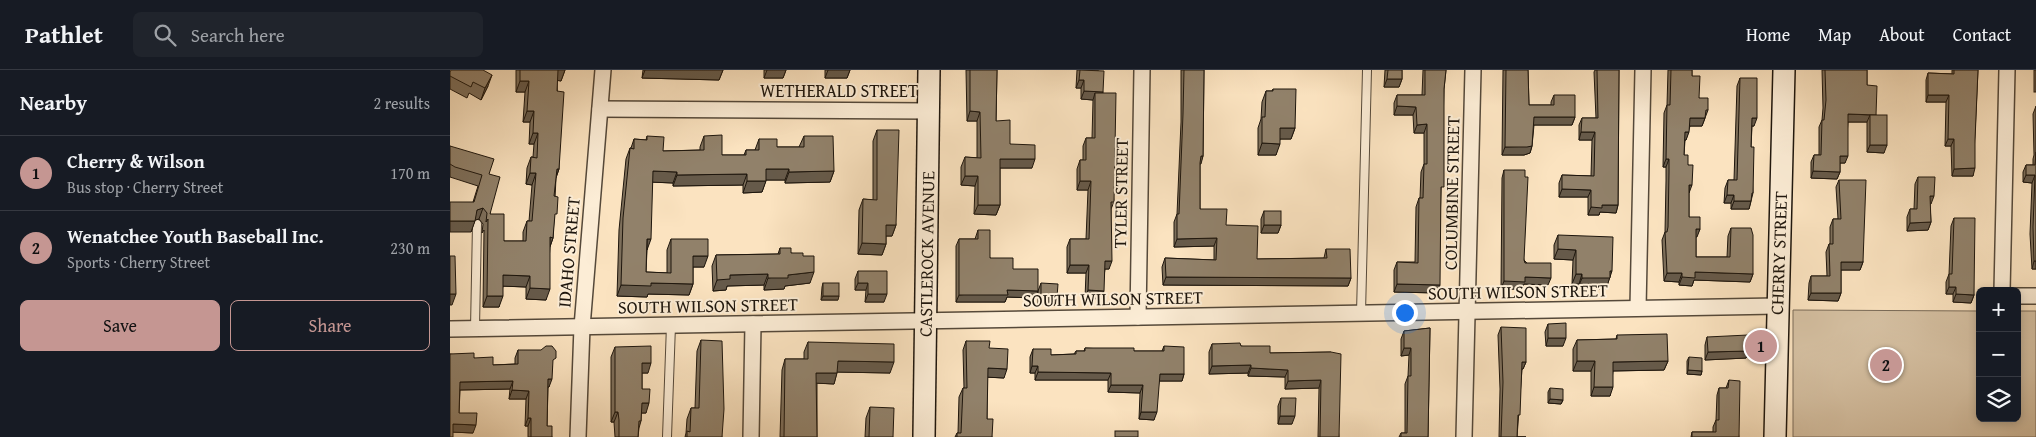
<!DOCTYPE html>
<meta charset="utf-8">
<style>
body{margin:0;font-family:"Gentium Book Plus",serif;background:#20242c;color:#f1f3f6}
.controls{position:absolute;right:15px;bottom:15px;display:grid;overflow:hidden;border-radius:8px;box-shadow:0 2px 8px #0003}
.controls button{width:45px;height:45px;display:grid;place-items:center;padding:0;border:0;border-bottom:1px solid #363941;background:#171b24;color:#f1f3f6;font:25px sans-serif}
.you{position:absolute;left:954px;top:242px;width:18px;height:18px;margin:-12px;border:4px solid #fff;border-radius:50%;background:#1a73e8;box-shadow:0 0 0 8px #1a73e833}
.badge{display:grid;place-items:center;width:32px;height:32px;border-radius:50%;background:#c59692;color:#111;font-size:16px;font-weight:700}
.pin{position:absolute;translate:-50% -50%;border:2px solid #fff;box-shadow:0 1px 5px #0006}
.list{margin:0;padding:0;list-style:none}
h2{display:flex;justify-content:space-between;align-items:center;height:65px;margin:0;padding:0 20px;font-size:21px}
h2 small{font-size:16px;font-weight:400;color:#9ea1a6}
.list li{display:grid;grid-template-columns:32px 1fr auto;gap:15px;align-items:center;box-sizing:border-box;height:75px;padding:0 20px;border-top:1px solid #363941}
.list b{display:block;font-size:19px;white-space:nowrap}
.list p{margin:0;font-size:16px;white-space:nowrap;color:#9ea1a6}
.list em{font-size:16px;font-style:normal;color:#9ea1a6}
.actions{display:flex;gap:10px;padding:15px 20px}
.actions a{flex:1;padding:11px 0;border:1px solid #c59692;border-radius:8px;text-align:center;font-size:18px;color:#c59692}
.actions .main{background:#c59692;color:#111}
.icon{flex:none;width:28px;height:28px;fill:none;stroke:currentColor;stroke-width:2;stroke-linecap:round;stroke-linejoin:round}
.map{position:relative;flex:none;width:1586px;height:367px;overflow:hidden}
header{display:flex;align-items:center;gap:30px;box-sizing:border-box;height:70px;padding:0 25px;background:#171b24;border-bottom:1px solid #363941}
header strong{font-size:24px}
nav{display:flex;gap:28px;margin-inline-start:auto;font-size:18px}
.search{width:350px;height:45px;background:#20242c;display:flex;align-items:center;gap:12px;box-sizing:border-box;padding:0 18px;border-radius:8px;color:#9ea1a6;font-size:19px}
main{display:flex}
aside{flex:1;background:#171b24}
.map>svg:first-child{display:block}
.green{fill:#d5c0a2;stroke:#7a6b58}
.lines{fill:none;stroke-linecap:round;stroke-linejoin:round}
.lane-casing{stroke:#55493a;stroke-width:10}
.street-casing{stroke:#55493a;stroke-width:18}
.secondary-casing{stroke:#1e160d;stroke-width:24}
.lane{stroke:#fcedd6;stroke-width:8}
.street{stroke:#fcedd6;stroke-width:15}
.secondary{stroke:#fcedd6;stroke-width:21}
.wall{fill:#7d6f5b;stroke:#1e160d}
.shaded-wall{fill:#665a4a;stroke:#1e160d}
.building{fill:#91816a;stroke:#1e160d}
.labels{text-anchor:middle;stroke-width:4;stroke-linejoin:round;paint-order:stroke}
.street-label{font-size:18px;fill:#1e160d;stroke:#fcedd6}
</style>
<header>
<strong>Pathlet</strong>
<div class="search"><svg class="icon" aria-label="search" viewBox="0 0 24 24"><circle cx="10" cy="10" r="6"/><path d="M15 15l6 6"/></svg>Search here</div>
<nav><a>Home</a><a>Map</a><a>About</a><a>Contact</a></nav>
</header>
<main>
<aside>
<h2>Nearby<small>2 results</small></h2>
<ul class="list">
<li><span class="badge">1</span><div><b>Cherry &amp; Wilson</b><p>Bus stop · Cherry Street</p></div><em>170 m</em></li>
<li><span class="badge">2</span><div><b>Wenatchee Youth Baseball Inc.</b><p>Sports · Cherry Street</p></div><em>230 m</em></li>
</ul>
<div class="actions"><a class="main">Save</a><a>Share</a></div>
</aside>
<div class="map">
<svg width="1586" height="367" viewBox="0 0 1586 367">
<rect width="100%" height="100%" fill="#fbe3c0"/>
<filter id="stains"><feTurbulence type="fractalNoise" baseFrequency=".004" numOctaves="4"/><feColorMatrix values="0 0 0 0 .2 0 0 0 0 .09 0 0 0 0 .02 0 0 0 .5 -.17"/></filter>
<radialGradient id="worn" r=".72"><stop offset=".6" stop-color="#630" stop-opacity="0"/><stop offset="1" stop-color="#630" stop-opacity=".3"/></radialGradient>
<path class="green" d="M1343,240l187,1v107h37v-107h19v126h-243z"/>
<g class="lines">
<g class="lane-casing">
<g id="lane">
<path d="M911,243l6,-243"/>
<path d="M25,258l2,-104"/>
<path d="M217,367l4,-112"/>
</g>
</g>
<g class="street-casing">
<g id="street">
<path d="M150,39l328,2"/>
<path d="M1552,221l5,-221"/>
<path d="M1567,226h19"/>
<path d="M1188,238l5,-238"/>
<path d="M688,247l4,-247"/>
<path d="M0,259l1327,-23"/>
<path d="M128,367l4,-110 21,-257"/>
<path d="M301,367l2,-113"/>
<path d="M1014,367l9,-367"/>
</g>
</g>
<g class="secondary-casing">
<g id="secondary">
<path d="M474,367l5,-367"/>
<path d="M1325,367l9,-367"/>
</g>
</g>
<use href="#lane" class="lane"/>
<use href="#street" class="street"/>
<use href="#secondary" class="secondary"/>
</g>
<g class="wall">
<path d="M66,0h49l-4,11 -4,-1 2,89 -3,9 -3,60 -3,9 -4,53 -20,-1v-12l-23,-1 -4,21h-16l1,-77 -2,3 1,-9 -4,-5 -4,1 -4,12 2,-30 5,-16 -28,-9v-31l39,28 1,40 14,27h19v-9l4,-11h2l3,-36 -6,-1 1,-16 4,-11h2l1,-13h-5l1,-22h-7l2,-30h-9z"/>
<path d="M193,0h80l-4,10 -77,-2z"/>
<path d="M314,0h22l-3,8h-19z"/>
<path d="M375,0h25l-3,8h-22z"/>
<path d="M516,0h31l-1,51 14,23 22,24h-32v37l-4,10 -22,-1 1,-28 -14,-1v-18l4,-10 12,1v-37h-10z"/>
<path d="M627,0h21l5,23 11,109 -3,7 -2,60h-4l-4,30 -16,-1 1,-25h-19v-26l3,-8h16l2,-49h-11v-21l3,-9h3v-14l3,-8h6l1,-38 -12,-1v-11h-5z"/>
<path d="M731,0h23l-1,86 -3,8v45l26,16 31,34 67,-1 2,-9 25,29 -3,8 -185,-1 -1,-18 3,-9 49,2v-14l-40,1v-25l3,-8 4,-92z"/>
<path d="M935,0h17v9l-3,8h-15z"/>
<path d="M973,0h23l-2,19 -6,204 -44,-1v-22l3,-8h18l1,-55 3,-9h1l1,-26 3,-8v-31h-10l-1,-18h-19v-12l3,-8h25z"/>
<path d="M1053,0h25l1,35h22v-3l3,-7 21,22 -3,8h-38l-2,21 -2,7 -6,2h-22z"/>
<path d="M1145,0h24l-1,135 -2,8 -16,-1 -1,3h-11v-18h-29v-14l3,-8 29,1 1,-36h-13v-15l3,-7h14l-2,-46z"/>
<path d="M1218,0h24v6l7,22 9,12 -6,16h-12l-4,14h-1l-1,15 4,10 1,28v24l11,12 -4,8v20h31l1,-21 3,-8 22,46 -3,8 -56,-2 -2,6 -13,-1v-3l-15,-1 -2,-41 3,-8 1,-51v-14h-3l1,-54 3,-8z"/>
<path d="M1372,0h45v15l9,30 8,38 -17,-1v-30h-19l-3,41h-5v9l-3,7 -26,-1v-16l3,-7h5v-28l3,-7 1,-12z"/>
<path d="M1502,0h26l-5,106h-21l-1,-30h-6l1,-44h-20v-22l2,-7 24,1z"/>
<rect x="1584" y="0" width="2" height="22"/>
<path d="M0,2l38,14 -7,14 -12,-7 -2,5 -17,-9z"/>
<path d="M1290,8l14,48h-2l-1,21 2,46 -4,16h-18v-6h-7l1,-15 3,-8h6l3,-94z"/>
<path d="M823,19l22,39 -4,11h-11l-4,16h-18v-27l3,-9 1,-17 4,-11h6z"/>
<path d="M1586,36v163h-4l-2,-35 2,-51 -9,-1v-10l3,-7h7v-6l1,-4 -1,-41z"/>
<path d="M427,60l19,95 -4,11h-6v8l-4,11 -24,-1 1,-44 4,-11 10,1v-59z"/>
<path d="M197,66l16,15 37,-1v-3l4,-11 18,19h22l2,-5h9l4,-11 18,8h22l5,-11 30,35 -4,11 -45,1v-3h-19l-4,12 -19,1v-8l-70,1v-3l-21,-1 -5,68 -1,22 21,1v-23l4,-11 33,28h-11v17l-4,11 -41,-1 -1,3 -30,-1 2,-66 7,-71 4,-11h1l3,-9 12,1z"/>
<path d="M1054,100l20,90 24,25 -24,-1 -2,5h-21l1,-111z"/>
<path d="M1468,107l13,27h-1l1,18 -3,8 -21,1v-14l3,-8h4l1,-25z"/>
<path d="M1389,110l24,82 -3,8h-19v23l-3,8 -30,-1 1,-17 2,-7h16l-1,-24 3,-8h1v-17l3,-8h5l-2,-32z"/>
<path d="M814,141l17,14 -3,8h-17v-14z"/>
<path d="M1504,148l20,77 -3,8 -18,-1v-8h-7v-12l3,-8 2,-48z"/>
<path d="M528,160l12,28 23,11 22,29 -28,-1 -2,5h-49v-56l3,-7h16z"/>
<path d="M1108,165l52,41 -4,13 -28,-1 1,-4h-7l1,-24 -19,-1v-14z"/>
<path d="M330,178l11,5 12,3 7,27 -25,3 -1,3 -20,1v-5l-37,1 -1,4 -13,1 -1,-25 4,-11 62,-1z"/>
<path d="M408,201l26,31h-19l1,-12h-11v-11z"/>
<path d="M373,213l15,17h-17l1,-13z"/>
<path d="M591,213l14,22 -17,-1v-13z"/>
<path d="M1098,254l15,22h-17l-1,-14z"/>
<path d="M1051,257l25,35 -3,7h-1l-5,68h9h-27l1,-48 -2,-54z"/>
<path d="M980,258l-2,109h-29l2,-4h4v-49l3,-8 1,-21 -8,1v-17l3,-8z"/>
<path d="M1167,265l51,26 -4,9 -51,1 -3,25h-19v-25h-18v-22l4,-9 39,-1z"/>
<path d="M1257,267l42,14 -3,7 -41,2v-15z"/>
<path d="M251,270l21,97h-37l1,-4 1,-14 4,-11h4l2,-57z"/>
<path d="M516,271l23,7 15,30 -17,-1v42l5,18h-37l2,-4h1l1,-36 4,-9h1l-1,-38z"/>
<path d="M358,272l82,31 -53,-1 -3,12 -17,-1v54h-37l2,-67 3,-11h19v-7z"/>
<path d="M762,274l29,2 29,7 61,-1 8,85h-21l1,-49 -34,1v-12l-37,-1v-3l-39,1v-22z"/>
<path d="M714,276l20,28 -2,7h-23l-5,39 -15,-1 1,-26 -32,-1v-12h-73v-7h-5v-16l3,-8 18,6 23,-1 2,-3h8l1,-3 49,3h28z"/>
<path d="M165,277l33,26h-6v16l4,24h-5v8l-2,7 -1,9h-23l-1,-15h-3v-65z"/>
<path d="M68,280l34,16 -3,21h-1l-1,39 5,11h-24v-11h-3l1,-27h-17l1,-10 -50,1 -1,23 14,20 -20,-1 -3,-78 24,4 19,7 22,-1v-6z"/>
<path d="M1239,287l13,14 -1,4 -14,-1v-13z"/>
<path d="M1279,310l10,57h-48l1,-5h21v-5l3,-7 1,-25 2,-7h7z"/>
<path d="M1100,318l13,12 -2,4 -13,-1v-11z"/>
<path d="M831,328l11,26h-14v-18z"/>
<path d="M420,337l23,30h-28l1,-19z"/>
</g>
<g class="shaded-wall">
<path d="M107,0h8l-4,11 -7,-1z"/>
<path d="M195,0h78l-4,10 -77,-2z"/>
<path d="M317,0h19l-3,8h-19z"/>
<path d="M378,0h22l-3,8h-22z"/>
<path d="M42,5l-4,11 -7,14 4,-12z"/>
<path d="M937,9h15l-3,8h-15z"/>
<path d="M629,10h5l-3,8h-5z"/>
<path d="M70,11h9l-4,11h-9z"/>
<path d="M634,21l19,1 -3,8 -5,-7 -2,7 -12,-1z"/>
<path d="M1478,25h21l-3,7h-20z"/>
<path d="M947,36l19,1 -3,8h-19z"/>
<path d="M77,41h7l-4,11h-7z"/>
<path d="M520,41l10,1 -3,9h-10z"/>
<path d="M1398,44l22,1 -3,7h-21z"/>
<path d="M1084,47h41l-3,8h-41z"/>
<path d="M1240,48h15l-3,8h-15z"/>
<path d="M1302,48h5l-3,8h-5z"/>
<path d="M977,54l-3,9h-10l3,-8z"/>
<path d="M830,58h15l-4,11h-15z"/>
<path d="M1131,62h14l-3,8h-13z"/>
<path d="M1235,62h4l-3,8h-4z"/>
<path d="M83,63h5l-4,11h-5z"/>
<path d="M1498,69h6l-3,7h-6z"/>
<path d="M812,73l18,1 -4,11h-18z"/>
<path d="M1420,75h17l-3,8 -17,-1z"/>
<path d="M1082,76l-2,7 -6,2h-22l3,-8z"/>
<path d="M751,86h2l-2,8h-3z"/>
<path d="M1390,86h8l-3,7h-7z"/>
<path d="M550,89h35l-3,9h-35z"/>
<path d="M1216,89h3l-3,8h-3z"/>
<path d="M1525,98l-2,8h-21l2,-7z"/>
<path d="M107,99h2l-4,11z"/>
<path d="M316,99h23l-4,11h-23z"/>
<path d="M203,101l24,1 -4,11 -24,-1z"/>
<path d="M384,101l-4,11 -45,1 4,-11z"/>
<path d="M1363,101l27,1 -3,7 -26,-1z"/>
<path d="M80,103h6l-4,12 -6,-1z"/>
<path d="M297,104l-4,11 -70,1 4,-11z"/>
<path d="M1576,105h9l-3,8 -9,-1z"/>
<path d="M515,106h13l-3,10 -14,-1z"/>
<path d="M297,111h19l-4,11 -19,1z"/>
<path d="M630,111h11l-3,9h-11z"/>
<path d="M1239,115h3l-3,8z"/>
<path d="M1112,119l29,1 -3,7h-29z"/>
<path d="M1277,125h7l-3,8h-7z"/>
<path d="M1480,126h4l-3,8h-4z"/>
<path d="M1284,131h17l-2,8h-18z"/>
<path d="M528,135h22l-4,10 -22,-1z"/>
<path d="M1152,135h16l-2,8 -16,-1 -1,3h-11l3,-8z"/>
<path d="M33,138l-4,11 -7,2 5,-11z"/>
<path d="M0,151h25l-4,11h-21z"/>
<path d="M1481,152l-3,8 -21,1 3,-8z"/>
<path d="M436,155h10l-4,11h-10z"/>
<path d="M814,155h17l-3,8h-17z"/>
<path d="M1246,159h4l-3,8h-3z"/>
<path d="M100,167l3,1 -4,11z"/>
<path d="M767,168l-3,8 -40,1 3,-8z"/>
<path d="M197,169h4l-4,11z"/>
<path d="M412,173l24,1 -4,11 -24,-1z"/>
<path d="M1108,179l18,1 -3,10 -19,-1z"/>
<path d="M243,186h15l-4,11h-15z"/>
<path d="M655,191h7l-3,8h-7z"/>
<path d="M1584,191h2v8h-4z"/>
<path d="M1391,192h22l-3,8h-21z"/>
<path d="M620,195h19l-3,8h-19z"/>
<path d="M1160,201h2l-6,18 -28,-1 4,-10z"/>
<path d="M364,202l-4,11 -25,3 -1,3 -20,1 4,-12 20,-3z"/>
<path d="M1245,202l58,2 -3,8 -56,-2 -2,6 -13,-1 3,-8z"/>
<path d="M1217,203h15l-3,9 -15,-1z"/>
<path d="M318,204l-4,11 -37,1 -1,4 -13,1 4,-11 13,-5z"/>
<path d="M1126,204h6l-3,10h-7z"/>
<path d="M53,205l27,1 -4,11 -27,-1z"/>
<path d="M716,207l185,1 -3,8 -185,-1z"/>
<path d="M1075,207l26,1 -3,7 -24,-1 -2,5h-21l3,-8z"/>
<path d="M201,213l42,1 -4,11 -41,-1 -1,3 -30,-1 4,-11z"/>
<path d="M408,213h10l-2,7h-11z"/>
<path d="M947,214l43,1 -2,8 -44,-1z"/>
<path d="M1499,217h7l-3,7h-7z"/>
<path d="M80,218l20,1 -4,11 -20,-1z"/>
<path d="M557,220l31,1 -3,7 -28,-1 -2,5h-49l3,-7z"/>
<path d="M638,220l16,1 -3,8 -16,-1z"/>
<path d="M1361,223h30l-3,8 -30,-1z"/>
<path d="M0,224h6l-4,11h-2z"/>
<path d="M418,224h19l-3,8h-19z"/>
<path d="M1506,224l18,1 -3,8 -18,-1z"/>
<path d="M37,226h16l-4,11h-16z"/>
<path d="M373,226h16l-1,4h-17z"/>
<path d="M591,226l16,1 -2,8 -17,-1z"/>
<path d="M1098,268h18l-3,8h-17z"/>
<path d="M954,278h7l-2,7 -8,1z"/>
<path d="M1299,281l-3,7 -41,2 3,-8z"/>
<path d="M388,291l56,1 -4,11 -56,-1z"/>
<path d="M1127,291h18l-4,10h-18z"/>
<path d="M1218,291l-4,9 -55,1 4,-9z"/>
<path d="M1072,292h4l-3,7h-4z"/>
<path d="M192,293h9l-3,10h-10z"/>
<path d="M801,295l-3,8 -39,1 3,-8z"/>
<path d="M582,296h6l-3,7h-5z"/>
<path d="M538,298l19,1 -3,9 -20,-1z"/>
<path d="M801,298l37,2 -3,7 -37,-1z"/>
<path d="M1238,300l14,1 -1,4 -14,-1z"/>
<path d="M588,302l73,1 -3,7h-73z"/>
<path d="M366,303h21l-3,11 -21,-1z"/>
<path d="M710,304h24l-2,7h-25z"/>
<path d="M98,309h4l-3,8h-4z"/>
<path d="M871,310l-2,8 -34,1 3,-8z"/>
<path d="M63,311l-3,8 -53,1 3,-8z"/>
<path d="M661,315h32l-3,8 -32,-1z"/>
<path d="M1144,317h19l-3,9h-19z"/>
<path d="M62,320l17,1 -3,8h-17z"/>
<path d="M1100,329l13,1 -2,4 -13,-1z"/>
<path d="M192,333h7l-3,10h-8z"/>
<path d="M165,342h3l-4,10h-3z"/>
<path d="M691,342h16l-3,8 -15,-1z"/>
<path d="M830,346h15l-3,8h-14z"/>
<path d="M78,348h3l-3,8h-3z"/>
<path d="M3,354l23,1 -3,8 -23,-1z"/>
</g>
<g class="building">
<path d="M1,0h32l9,5 -7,13 -12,-6 -2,5 -21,-11v-4z"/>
<path d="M70,0h38l-1,21 7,1 -5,77h-2l-3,27 4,1 -1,17h-2l-2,24 -3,-1v52l-20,-1v-12l-27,-1v21h-16l1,-77 -2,3 1,-9 -4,-5 -6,2 -2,11h-25v-19h24l8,-27 -27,-8 -5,-3v-18l44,13 -5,15 11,3 -10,37h14v27h22l1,-20h5l4,-48h-6l1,-16 6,1 1,-25h-5l1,-22h-7l2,-30h-9z"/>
<path d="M520,0h27l-1,51 14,-1v24l25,1v14h-35v46h-22v-29h-13v-19l16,1 -1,-46 -10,-1z"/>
<path d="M630,0l24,1 -1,21 -19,-1v-11h-5z"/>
<path d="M734,0h20l-1,86h-2l-1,7v46h27l-1,16 32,1 -1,33 70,-1 -1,-9h24l1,29 -185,-1 -1,-19 51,2 1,-22 -40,1v-25h2l4,-100z"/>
<path d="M938,0h14v9h-15z"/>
<path d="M975,0h21l-2,19v98h-3l-1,98 -43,-1v-22l21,1 1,-65h4l1,-34h3v-40l-10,1 -1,-18 -19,-1v-11h28z"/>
<path d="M1056,0h22l1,35h25v-10h21v22h-41l-2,29 -5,1h-22z"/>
<path d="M1147,0h22l-1,135h-16v3l-11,-1v-17l-29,-1v-14l32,1 1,-44h-14l1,-14h16z"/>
<path d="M1221,0h21v6h8l-1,22h9v12h-2l-1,8h-15l-1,14h-4l-1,23h4v10h5l-1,20h-3v32h11v12h-4v28h34l1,-29h20l2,7v39l-58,-2v6l-13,-1v-4h-15l-2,-41h2l1,-5 1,-55v-13h-3l1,-54h3z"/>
<path d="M1375,0h42v15l10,1 -1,29 -28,-1v42h-8v16l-27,-1 1,-16h7l1,-35h2l2,-20z"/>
<path d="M1504,0h24l-3,70v28l-21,1v-30h-6l1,-44h-21v-22l26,1z"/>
<path d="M1290,8h17v40h-5l-1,29h3l-1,46h-1l-1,8h-17v-6h-7l1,-15h9z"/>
<path d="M823,19h23l-1,39h-15v16l-18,-1v-26h3l1,-26h7z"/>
<path d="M645,23h21l-2,109h-3l1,59h-7l-1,30 -16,-1 1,-25h-19v-26h19l2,-58h-11v-21h6v-22h9z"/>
<rect x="1420" y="45" width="17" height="30"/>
<path d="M427,60h22l-3,95h-10v19l-24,-1 1,-44 14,1z"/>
<path d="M272,65v20h24v-5h13v-11h18v8h27v-11h29l1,35 -45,1v-3h-23v12h-19v-7l-70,1v-3l-24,-1 -2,68h-4l-1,33 25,1v-34h37v17h-15v28l-42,-1v3l-30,-1 2,-67 7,-70 4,1v-10l13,1v-4l17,1 -1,14 41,-1v-14z"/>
<path d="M1586,82v109h-2l-1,-34 2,-52h-9v-10h9z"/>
<path d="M1054,100h21v7h3l-4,83 1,3h26v15l-26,-1v5l-21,-1z"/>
<path d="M1468,107h17l-1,19h-4l1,26 -21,1v-14h7z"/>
<path d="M1389,110h27l-3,82h-22v31h-30v-17h19l-1,-32h4v-25h8z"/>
<rect x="814" y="141" width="17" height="14"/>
<path d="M1504,148h21l-1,77 -18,-1v-7h-7v-13h3z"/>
<path d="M528,160h12v28h23v11h25v22l-31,-1 1,5h-49v-56h19z"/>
<path d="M1108,165l55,2 -1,34h-2v7h-28v-4h-6v-24l-18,-1z"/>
<path d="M330,178h11v5h12v3h11v16l-26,3v3h-20v-4l-38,1v4l-13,1 -1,-25 64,-1z"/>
<path d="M0,186h5l1,38h-6z"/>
<path d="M408,201h29v23h-19v-11h-10z"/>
<rect x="373" y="213" width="16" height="13"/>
<path d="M591,213l17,1 -1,13 -16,-1z"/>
<path d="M1116,253v15h-18v-14z"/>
<path d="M1051,257l25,1v34h-4l-2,53h-2l-1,22h9h-25l2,-55z"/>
<path d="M980,258l-2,109h-27v-4h6l1,-57h3v-28h-7v-17z"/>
<path d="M1217,264l1,27 -55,1v25h-19l1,-26h-18v-21l40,-1v-4z"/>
<path d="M1298,265l1,16 -41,1 -1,-15z"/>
<path d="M251,270l21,1 2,68 -2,28h-35v-6l3,1 1,-24h8z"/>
<path d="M516,271h24l-1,7 19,1 -1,20 -19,-1 -1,51h6l-1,18h-35v-4h4l2,-45h4z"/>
<path d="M358,272l86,2v18l-56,-1 -1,12h-21l1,64h-33l1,-78h23z"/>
<path d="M790,273l1,3h29v7l61,-1 10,2 -2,83h-19l1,-57 -33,1v-11l-37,-2v-3l-39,1v-22z"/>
<path d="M96,276h6l4,5v7l-3,2 -1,19h-4l-1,47h5v11h-21v-19h-3l1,-27 -17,-1 1,-9 -53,1 -1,31h18l-1,12 -23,-1v13h-3v-83l24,-1v5l19,-1v8l25,-1v-14h23z"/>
<path d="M201,276v17h-9v26h8l-1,14h-7l-1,18h-2l-1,16h-19v-17l-1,-8h-3v-65z"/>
<path d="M714,276l20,1v27h-24l-3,38h-16l2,-27h-32v-12l-73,-1v-6h-6l1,-17h18v6l25,-1v-3h9v-3h49v3h30z"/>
<path d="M1239,287l13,1v13l-14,-1z"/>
<path d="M1279,310l11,1 -1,56h-47v-5h24v-12h3v-32h9z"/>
<path d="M1100,318l13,1v11l-13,-1z"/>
<path d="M831,328h15l-1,18h-15z"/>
<path d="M420,337l24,1 -1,29h-24z"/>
<rect x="665" y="361" width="23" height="6"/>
</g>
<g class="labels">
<g class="street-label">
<text x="389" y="27">WETHERALD STREET</text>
<text transform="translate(671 123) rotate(-89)" y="6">TYLER STREET</text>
<text transform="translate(1002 123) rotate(-89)" y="6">COLUMBINE STREET</text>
<text transform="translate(119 182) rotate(-85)" y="6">IDAHO STREET</text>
<text transform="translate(1329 183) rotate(-88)" y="6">CHERRY STREET</text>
<text transform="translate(477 184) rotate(-89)" y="6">CASTLEROCK AVENUE</text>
<text transform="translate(1068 222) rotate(-1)" y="6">SOUTH WILSON STREET</text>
<text transform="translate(663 229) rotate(-1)" y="6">SOUTH WILSON STREET</text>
<text transform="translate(258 236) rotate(-1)" y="6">SOUTH WILSON STREET</text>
</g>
</g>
<rect width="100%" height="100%" filter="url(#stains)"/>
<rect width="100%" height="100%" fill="url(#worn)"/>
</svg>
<div class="controls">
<button>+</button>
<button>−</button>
<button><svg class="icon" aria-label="layers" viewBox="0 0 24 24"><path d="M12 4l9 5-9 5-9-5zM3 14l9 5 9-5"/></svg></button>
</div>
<div class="you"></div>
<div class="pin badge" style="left:1311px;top:276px">1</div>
<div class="pin badge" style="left:1436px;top:295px">2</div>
</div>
</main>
